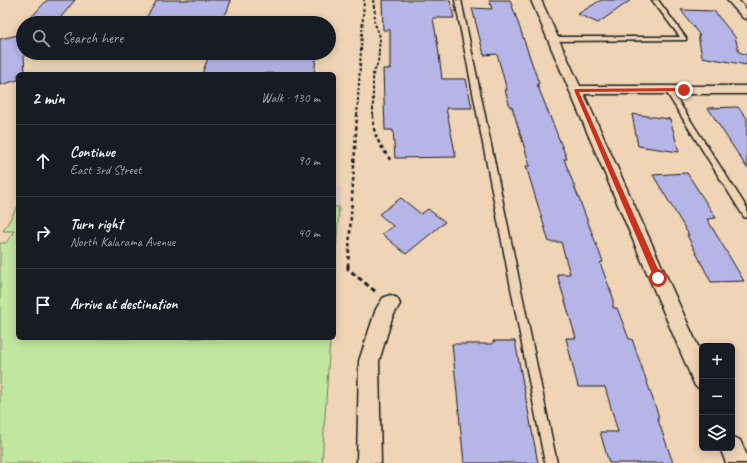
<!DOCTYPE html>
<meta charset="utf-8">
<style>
body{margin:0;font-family:Caveat,sans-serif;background:#242831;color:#f1f3f6}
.controls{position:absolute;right:12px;bottom:12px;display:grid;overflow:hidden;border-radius:6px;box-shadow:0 2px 10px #0003}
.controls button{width:36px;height:36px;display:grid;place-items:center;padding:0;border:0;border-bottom:1px solid #363941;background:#171b24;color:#f1f3f6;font:20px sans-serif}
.stop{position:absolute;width:12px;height:12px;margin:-9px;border:3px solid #c8321e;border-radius:50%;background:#fff}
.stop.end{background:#c8321e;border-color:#fff;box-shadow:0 1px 4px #0008}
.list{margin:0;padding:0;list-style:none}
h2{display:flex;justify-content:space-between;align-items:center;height:52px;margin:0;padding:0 16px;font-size:17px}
h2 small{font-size:13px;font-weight:400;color:#9ea1a6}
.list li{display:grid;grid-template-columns:26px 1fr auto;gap:12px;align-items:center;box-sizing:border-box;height:72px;padding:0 16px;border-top:1px solid #363941}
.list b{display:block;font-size:15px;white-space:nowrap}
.list p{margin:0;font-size:13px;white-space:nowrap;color:#9ea1a6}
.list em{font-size:13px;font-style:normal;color:#9ea1a6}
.icon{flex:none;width:22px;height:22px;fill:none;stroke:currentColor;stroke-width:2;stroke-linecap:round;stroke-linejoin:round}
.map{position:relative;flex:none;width:747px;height:463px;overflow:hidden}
.search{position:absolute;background:#171b24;box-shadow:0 2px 10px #0003;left:16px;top:16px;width:320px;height:44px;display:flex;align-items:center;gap:10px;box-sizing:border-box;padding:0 14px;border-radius:22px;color:#9ea1a6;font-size:15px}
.panel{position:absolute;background:#171b24;box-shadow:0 2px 10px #0003;left:16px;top:72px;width:320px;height:268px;border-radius:6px}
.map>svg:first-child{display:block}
.built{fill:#decbc5}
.green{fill:#c0e6a0;stroke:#6e815e}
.building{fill:#b6b5e7;stroke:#1c1c1c}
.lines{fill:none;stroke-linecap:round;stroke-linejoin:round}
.service-casing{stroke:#1c1c1c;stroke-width:3}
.minor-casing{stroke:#1c1c1c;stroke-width:3}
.path-far2{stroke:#1c1c1c;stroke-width:2;stroke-dasharray:3 2;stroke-linecap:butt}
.path-far1{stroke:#1c1c1c;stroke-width:2.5;stroke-dasharray:3.5 3;stroke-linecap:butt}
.path{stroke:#1c1c1c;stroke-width:3;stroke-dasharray:5 3.5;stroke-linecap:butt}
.service{fill:#efd4b6;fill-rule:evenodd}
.minor{fill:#efd4b6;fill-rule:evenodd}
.route{fill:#c8321e}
</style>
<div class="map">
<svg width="747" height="463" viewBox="0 0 747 463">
<rect width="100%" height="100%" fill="#efd4b6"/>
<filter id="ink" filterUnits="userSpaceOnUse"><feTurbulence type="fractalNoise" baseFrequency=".025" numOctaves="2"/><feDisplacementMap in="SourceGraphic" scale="8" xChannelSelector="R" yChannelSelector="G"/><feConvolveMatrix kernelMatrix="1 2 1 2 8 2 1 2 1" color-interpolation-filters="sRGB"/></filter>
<g filter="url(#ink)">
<path class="built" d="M334,186h7l-7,106z"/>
<g class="green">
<path d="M18,206v132h312l-8,125h-322v-220h6l8,-12h-11z"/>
<path d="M334,207h5l-5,77z"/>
</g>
<g class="building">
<path d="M47,0h28l-19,23h-30z"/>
<path d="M157,0h73l-1,1h2l-9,22h-79z"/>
<path d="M382,0h68l4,18h-21l5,29 4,32h24l6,29h-26l10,49 -61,1 -2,-28h-8l-2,-61h7v-39h-7z"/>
<path d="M489,0h21l5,14 20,58 4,12h-2l30,75h-3l39,103 -3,1 13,34v11h4l12,31h3l27,78h-2l16,46h-64l-9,-31h18l-13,-45h-27l-12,-49h10l-19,-64h13l-9,-32h-12l-23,-76h4l-18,-59h-2l-5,-17h2l-10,-36 -13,1 -12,-47 20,1z"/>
<path d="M601,0h30l-33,23 -20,-9z"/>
<path d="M681,10l33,1 21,26 4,15 8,3v10l-45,-8 -4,-22 2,1z"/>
<path d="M23,34v19l10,1 -9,2 1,18h-7v6l-18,5v-46z"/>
<path d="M210,53h107l-3,20 -112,1z"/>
<path d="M738,107l9,11v50l-39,-60z"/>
<path d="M632,114l38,5 9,33 -41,-6z"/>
<path d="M687,173l29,45 -9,1 37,62 -33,1 -24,-47h2l-36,-60z"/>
<path d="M401,198l20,16 7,-5 17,13 -39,32 -24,-20 11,-8 -14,-12z"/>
<path d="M493,341h22l23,122h-74l-12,-119h41z"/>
</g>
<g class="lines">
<g class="service-casing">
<g id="service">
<path d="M455,0h6l96,463h-12z"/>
<path d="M652,0h6l28,38v2l-132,1 -3,-2 3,-2h126z"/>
<path d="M668,88l3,2 76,118v10l-3,-1 -79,-127z"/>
</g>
</g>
<g class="minor-casing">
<g id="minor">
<path d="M531,0h10l39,86h167v8h-163l118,261v35l-7,-4z"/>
<path d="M727,0h11l9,10v9l-4,-1z"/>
<path d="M390,295l7,3 3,6 -8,14 -13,43 2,102h-24l2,-102 17,-52 7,-11z"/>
<path d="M732,436l8,4 7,16v7h-21l-6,-15h12z"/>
</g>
</g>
<g class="path-far2">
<path d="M373,0l2,14 -1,7 6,16 -2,26 -5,11v42"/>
<path d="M357,116l7,-116"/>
</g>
<g class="path-far1">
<path d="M373,115c0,22 6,28 18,46"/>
<path d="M348,266l9,-151"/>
</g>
<path class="path" d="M348,265v4l28,23"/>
<use href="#service" class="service"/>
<use href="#minor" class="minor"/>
</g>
</g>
<path class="route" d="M684,88l2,2 -1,1 -106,1 83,186 -4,3 -4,-3 -80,-188 2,-1z"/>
</svg>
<div class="controls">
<button>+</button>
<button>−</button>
<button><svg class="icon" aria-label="layers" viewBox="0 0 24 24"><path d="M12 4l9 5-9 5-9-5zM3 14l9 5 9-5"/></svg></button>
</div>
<div class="stop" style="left:658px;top:278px"></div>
<div class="stop end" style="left:684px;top:90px"></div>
<div class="search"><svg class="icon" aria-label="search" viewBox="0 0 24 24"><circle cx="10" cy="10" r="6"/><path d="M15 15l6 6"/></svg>Search here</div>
<section class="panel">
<h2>2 min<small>Walk · 130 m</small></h2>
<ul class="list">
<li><svg class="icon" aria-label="ahead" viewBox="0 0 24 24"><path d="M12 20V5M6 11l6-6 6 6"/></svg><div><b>Continue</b><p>East 3rd Street</p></div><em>90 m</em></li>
<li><svg class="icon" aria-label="right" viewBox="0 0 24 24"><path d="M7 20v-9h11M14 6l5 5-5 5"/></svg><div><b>Turn right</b><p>North Kalarama Avenue</p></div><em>40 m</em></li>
<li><svg class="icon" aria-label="arrive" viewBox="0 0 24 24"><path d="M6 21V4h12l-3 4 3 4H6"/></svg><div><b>Arrive at destination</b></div></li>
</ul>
</section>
</div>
